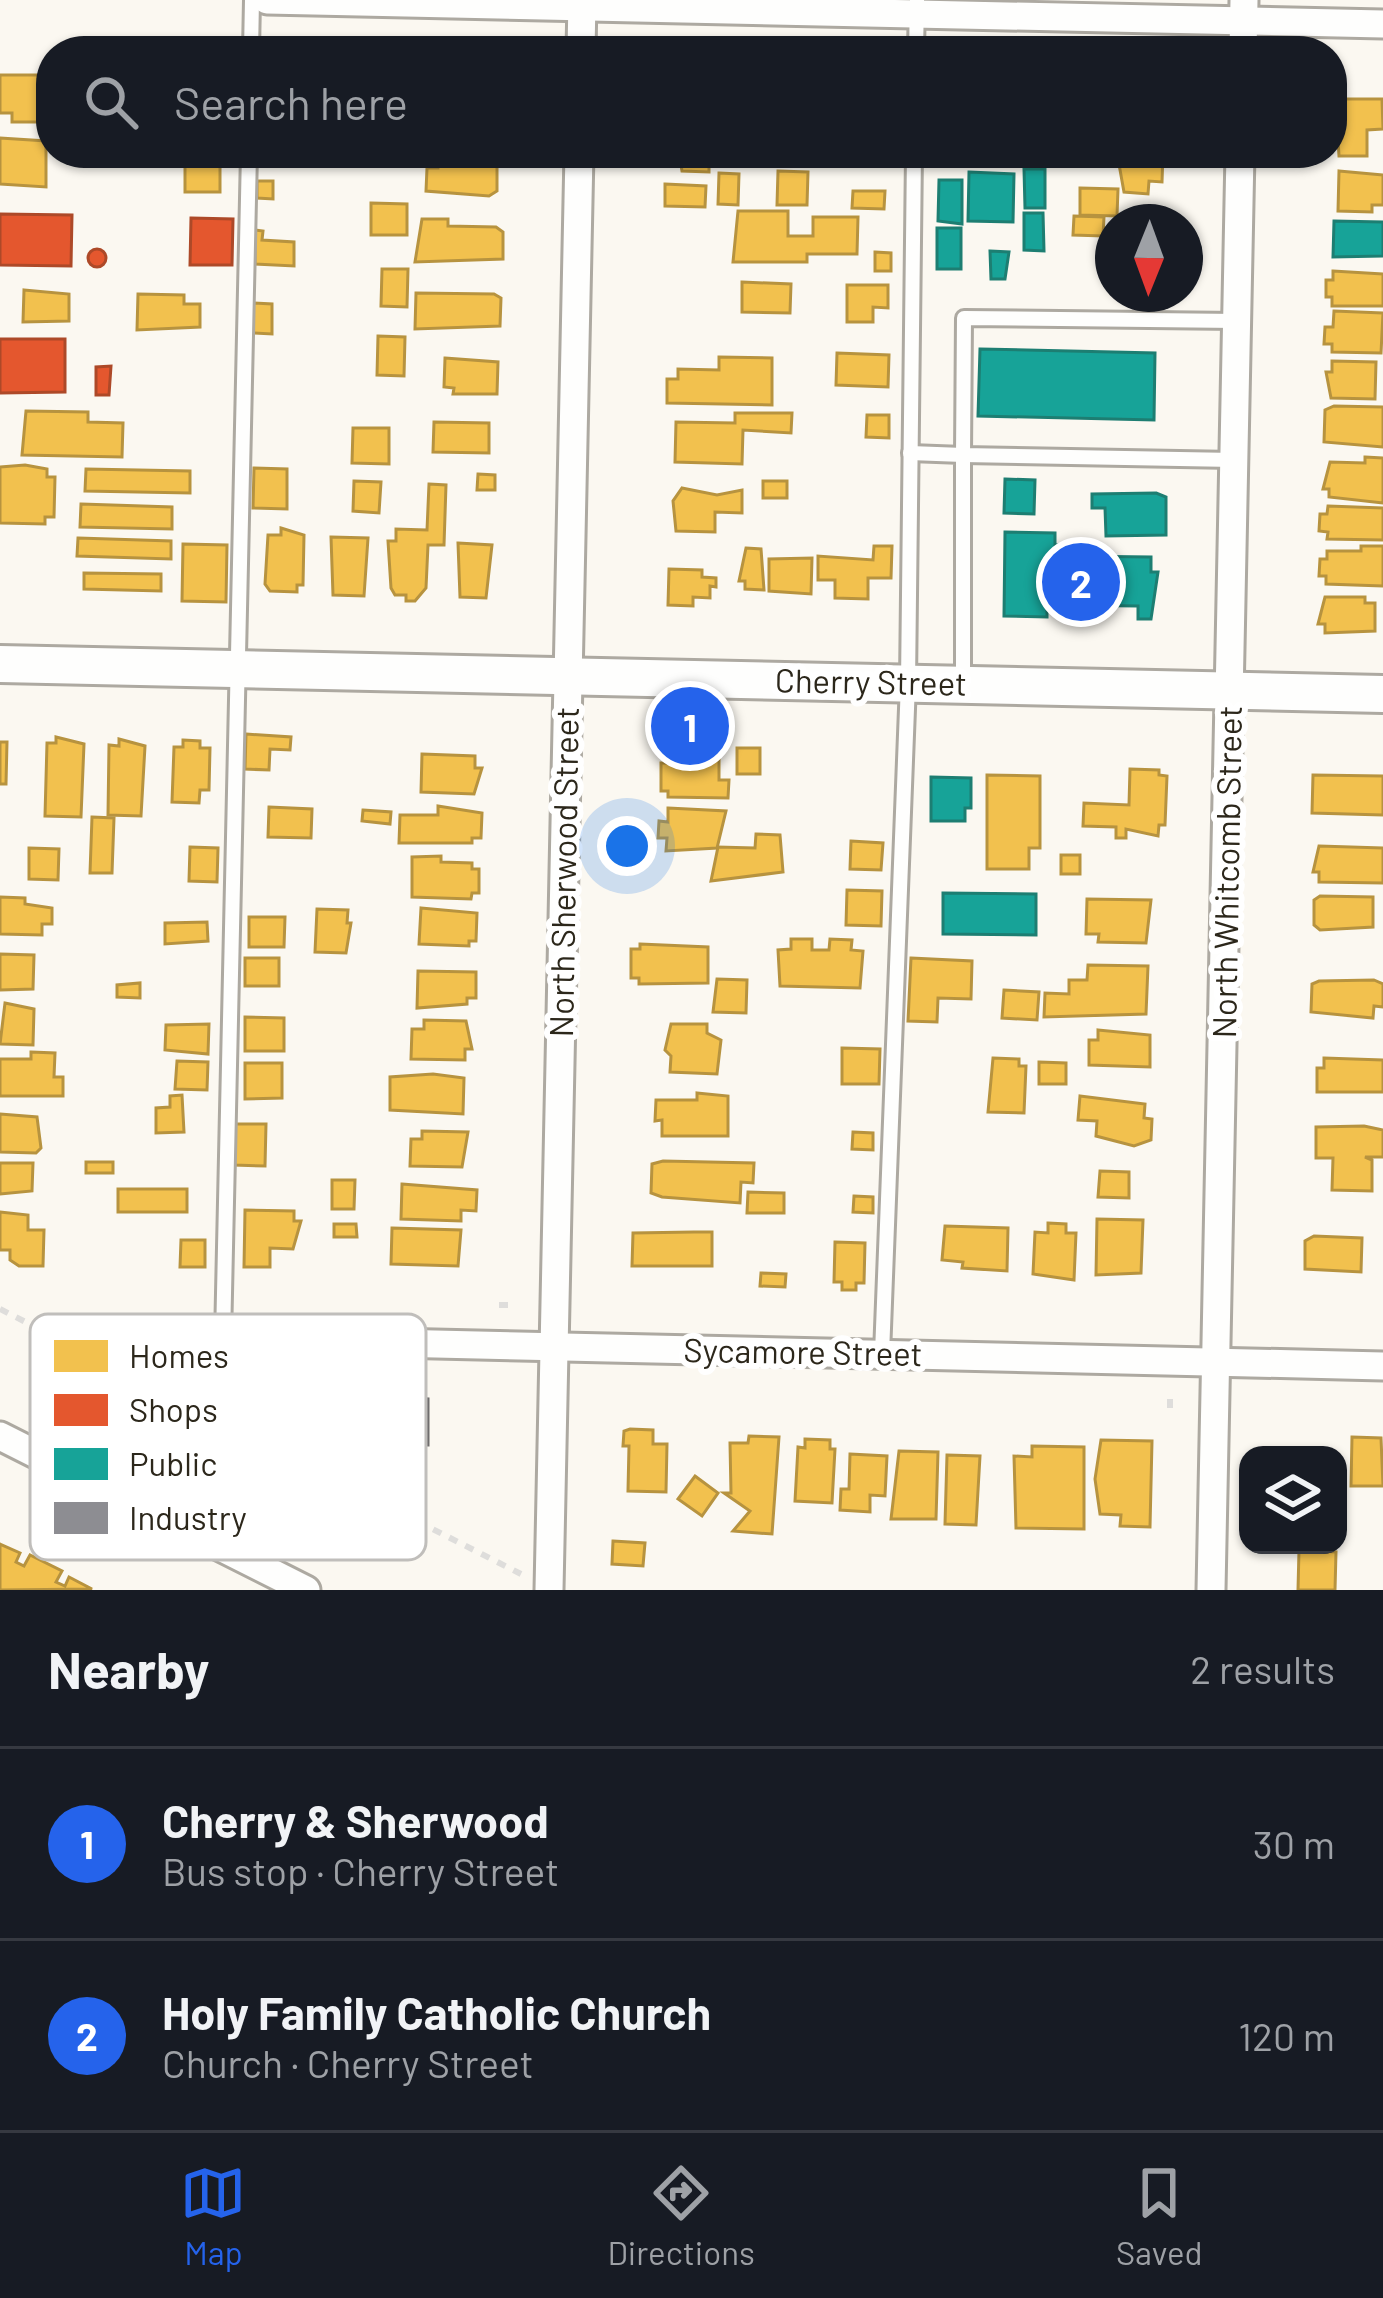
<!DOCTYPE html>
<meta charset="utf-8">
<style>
body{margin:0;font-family:Barlow,sans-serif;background:#242831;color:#f1f3f6}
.controls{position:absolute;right:36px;bottom:36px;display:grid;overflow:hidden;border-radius:24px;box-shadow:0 3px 9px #0004}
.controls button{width:108px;height:108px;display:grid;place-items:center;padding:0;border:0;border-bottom:3px solid #363941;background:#171b24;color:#f1f3f6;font:60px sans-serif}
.compass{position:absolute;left:1095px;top:204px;width:108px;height:108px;border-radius:50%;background:#171b24;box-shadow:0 3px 9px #0004;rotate:181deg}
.you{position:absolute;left:627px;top:846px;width:42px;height:42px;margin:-30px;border:9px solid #fff;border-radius:50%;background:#1a73e8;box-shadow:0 0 0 18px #1a73e833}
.badge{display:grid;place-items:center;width:78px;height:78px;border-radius:50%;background:#2563eb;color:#fff;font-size:39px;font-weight:700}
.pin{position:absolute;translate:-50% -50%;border:6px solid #fff;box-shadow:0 3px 12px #0006}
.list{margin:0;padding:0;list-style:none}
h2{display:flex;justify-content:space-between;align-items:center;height:156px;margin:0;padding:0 48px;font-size:51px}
h2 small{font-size:39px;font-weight:400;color:#9ea1a6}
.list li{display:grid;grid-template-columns:78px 1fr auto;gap:36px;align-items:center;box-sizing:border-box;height:192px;padding:0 48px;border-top:3px solid #363941}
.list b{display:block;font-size:45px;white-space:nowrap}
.list p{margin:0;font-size:39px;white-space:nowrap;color:#9ea1a6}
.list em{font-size:39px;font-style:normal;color:#9ea1a6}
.icon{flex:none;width:66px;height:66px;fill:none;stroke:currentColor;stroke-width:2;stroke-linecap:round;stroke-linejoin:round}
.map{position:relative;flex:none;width:1383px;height:1590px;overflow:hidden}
.search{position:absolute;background:#171b24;box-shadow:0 3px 9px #0004;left:36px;right:36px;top:36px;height:132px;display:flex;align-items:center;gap:30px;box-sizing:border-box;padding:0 42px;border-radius:48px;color:#9ea1a6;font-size:45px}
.sheet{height:540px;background:#171b24}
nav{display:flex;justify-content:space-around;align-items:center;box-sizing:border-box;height:168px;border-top:3px solid #363941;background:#171b24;font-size:33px;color:#9ea1a6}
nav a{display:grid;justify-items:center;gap:6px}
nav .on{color:#2563eb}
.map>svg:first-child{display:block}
.homes{fill:#f2c14e;stroke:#b7933f;stroke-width:3}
.shops{fill:#e4572e;stroke:#ad4928;stroke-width:3}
.public{fill:#17a398;stroke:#1d7e72;stroke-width:3}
.industry{fill:#8d8d92;stroke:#706e6e;stroke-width:3}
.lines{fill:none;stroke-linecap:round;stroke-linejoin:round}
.lane-casing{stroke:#ada9a1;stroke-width:20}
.street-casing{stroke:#ada9a1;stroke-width:33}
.secondary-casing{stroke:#ada9a1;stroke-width:42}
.path{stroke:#dedddb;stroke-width:6;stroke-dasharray:9 9;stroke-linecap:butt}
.lane{stroke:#fefefd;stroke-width:14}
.street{stroke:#fefefd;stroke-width:27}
.secondary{stroke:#fefefd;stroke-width:36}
.labels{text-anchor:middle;stroke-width:12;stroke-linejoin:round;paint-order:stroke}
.street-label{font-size:33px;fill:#2c271b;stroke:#fff}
.key{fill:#fff;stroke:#c0bebb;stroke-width:3}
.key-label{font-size:33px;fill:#2c271b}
</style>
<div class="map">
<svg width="1383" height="1590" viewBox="0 0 1383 1590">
<rect width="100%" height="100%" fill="#fbf8f1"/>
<g class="homes">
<path d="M0,75h39v47h-27v-9h-12z"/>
<path d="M1344,99h38l1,30 -16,1v26h-28l-3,-49h8z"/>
<path d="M0,138l46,3v46l-46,-3z"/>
<rect x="364" y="153" width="41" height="13"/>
<path d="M721,153l-12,2v17l-27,-1 -3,-18z"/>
<path d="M1117,153h46l-1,29 -13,-1 -1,13 -24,-2z"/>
<path d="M438,158l52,1 7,5v27l-8,5 -63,-5 1,-23h11z"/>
<rect x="185" y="161" width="35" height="31"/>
<path d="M778,171l30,1 -1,33h-30z"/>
<path d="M1339,171l44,4v30h-11v7l-34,-1z"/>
<path d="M719,173l20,1 -1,31 -20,-1z"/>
<path d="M257,181h16v18l-16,-1z"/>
<path d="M665,184l41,2 -1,21 -40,-1z"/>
<path d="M1080,188l38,1 -1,27 -37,-1z"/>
<path d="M853,191h32l-1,18 -32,-1z"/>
<path d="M371,203l36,1v31h-36z"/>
<path d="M738,211h50v25h25v-19h45l-1,37h-50v8h-74z"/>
<path d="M1074,216l30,1 -1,19 -30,-1z"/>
<path d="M422,219h26v7l48,1 7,5v27l-88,3z"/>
<path d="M255,230l8,1 -1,9 32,2v24l-39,-2z"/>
<path d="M1106,231l7,1v43h-7z"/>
<path d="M875,252l16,1v18h-16z"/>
<path d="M382,269h26l-1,38 -26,-1z"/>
<path d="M1333,271l50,3v32h-51v-9h-6v-17h7z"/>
<path d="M742,282l49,2 -1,29 -48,-1z"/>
<path d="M847,285h41v23l-15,-1v15h-26z"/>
<path d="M24,290l45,4v27l-46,1z"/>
<path d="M416,293l78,1 7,4 -1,28 -85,3z"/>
<path d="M138,294l46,1v9h16v23l-63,3z"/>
<path d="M253,303l19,1v30l-20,-1z"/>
<path d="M1334,311l49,2 -2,40 -49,-1v-8h-8l1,-17h8z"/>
<path d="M378,336l27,1 -1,39 -27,-1z"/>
<path d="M837,353l52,2 -1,32 -52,-2z"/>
<path d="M719,357l53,1v47l-105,-2v-24h11v-10l41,1z"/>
<path d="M445,358l53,4 -1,32h-44l1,-6 -10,-1z"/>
<path d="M1332,361l44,1 -1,37 -44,-1 -5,-26h6z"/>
<path d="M1334,406l49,1v40l-59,-5 1,-32z"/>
<path d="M26,411l62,1v10l35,1 -1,34 -100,-2z"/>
<path d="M735,413h57l-1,20 -48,-3 -1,34 -67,-2 1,-40 59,1z"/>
<path d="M867,415h22v23l-23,-1z"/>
<path d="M434,422l55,1v30l-56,-1z"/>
<path d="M353,428h36v36l-37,-1z"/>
<path d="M1365,457l18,1v45l-54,-6v-8h-6l7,-27 35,1z"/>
<path d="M25,465l22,4v8h8l-1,40h-9v7l-45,-1v-56z"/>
<path d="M254,468l33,1v40l-34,-1z"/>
<path d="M86,469l104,2v22l-105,-2z"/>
<path d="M478,474l17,1v15h-18z"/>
<path d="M354,481l27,1 -2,31 -26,-2z"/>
<rect x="763" y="481" width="24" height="17"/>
<path d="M429,484l17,1 -2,60h-16l-2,43 -11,13h-9v-6h-11l-4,-7 -3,-47h8v-12l31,1z"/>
<path d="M682,488l35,7 25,-5v23l-27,-1v20l-39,-1 -3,-30z"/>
<path d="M81,504l91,3v22l-92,-2z"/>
<path d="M1328,506l55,2v32l-56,-1 1,-7 -9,-1 1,-17h7z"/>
<path d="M281,528l23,7 -1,50h-6v7l-27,-1 -5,-7 3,-49h13z"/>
<path d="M331,537l37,1 -4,58 -31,-1z"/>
<path d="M78,538l93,3v18l-94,-3z"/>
<path d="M458,543l34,2 -6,53 -26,-1z"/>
<path d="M183,544l44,1 -1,57 -44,-1z"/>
<path d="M874,546h18l-1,32h-23v21l-33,-1v-18h-17v-24l55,4z"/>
<path d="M1361,546h22v40l-57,-2v-8h-7l1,-17h7v-8h34z"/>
<path d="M746,548l15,1 3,41 -19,-1v-8h-6z"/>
<path d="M812,558l-1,36 -42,-3v-32z"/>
<path d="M669,569l33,1v7l14,1v9l-6,-1v12l-17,-1v9l-25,-1z"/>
<path d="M84,573l77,1v17l-77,-2z"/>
<path d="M1325,597h40v6h10v28l-50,2v-9h-7z"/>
<path d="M246,734l45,3 -1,13 -20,-1 -1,21 -24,-1z"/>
<path d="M56,737l28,7 -3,73 -36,-1 2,-73h9z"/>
<path d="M119,739l26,7 -4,70 -33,-1 1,-70 10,1z"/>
<path d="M183,740l17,1v7h10l-1,42h-9l-1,13 -27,-1 2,-55h9z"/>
<path d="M0,742h7l-1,42h-6z"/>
<rect x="737" y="748" width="23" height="26"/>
<path d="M422,754l53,2v12h7l-8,26 -53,-2z"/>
<path d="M669,758l50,1v21h10l-1,18 -60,-1v-6h-7v-28h8z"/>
<path d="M1130,769l29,1v5l8,1 -2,49h-6l-1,11 -32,-7v9h-10v-11l-33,-1 1,-23 45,2z"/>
<path d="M987,775l53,1v72h-11v21h-42z"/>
<path d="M1313,775l70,1v39l-71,-2z"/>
<path d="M438,806l44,7 -1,25h-9v5h-73l1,-28h38z"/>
<path d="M269,807l43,2 -1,29 -43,-1z"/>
<path d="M668,808l58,3 -9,37 -51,3 1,-13h-9l1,-17 9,1z"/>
<path d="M363,810l28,2 -1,12 -28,-3z"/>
<path d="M92,817l22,1 -2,55h-22z"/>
<path d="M756,834l24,1 3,37 -72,9 7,-34 37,1z"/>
<path d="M851,841l32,2 -2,27 -31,-1z"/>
<path d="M1319,846l64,2v35l-64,-1v-10h-6z"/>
<path d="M190,847l28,1 -1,34 -28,-1z"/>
<path d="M29,848l30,1 -1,31 -29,-1z"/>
<rect x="1061" y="855" width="19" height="19"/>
<path d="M441,856v6l31,1v6h7v24h-7l-1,6 -59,-2v-40z"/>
<path d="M847,890l35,1 -1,35 -35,-1z"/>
<path d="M1320,896l53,1v30l-53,3 -6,-5v-25z"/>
<path d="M0,897l25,1v6l27,4v16h-10v11l-42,-1z"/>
<path d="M1087,899l64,1 -5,43 -48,-1 1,-8h-13z"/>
<path d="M421,908l56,5 -1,28h-7v5l-50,-2z"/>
<path d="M317,909l31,1 -1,13h4l-5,30 -31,-1z"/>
<path d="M249,917h36l-1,30h-35z"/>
<path d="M207,922l1,19 -43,3v-21z"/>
<path d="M791,939h21v11h17l1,-11 22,1 -1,10 12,1 -3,37 -80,-2 -2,-36 13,-1z"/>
<path d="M640,944l68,3v36l-69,1v-6h-8v-29h9z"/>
<path d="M0,954l34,1 -1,34 -33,1z"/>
<rect x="245" y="958" width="34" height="28"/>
<path d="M911,958l61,3 -1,38 -33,-1 -1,24 -29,-1z"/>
<path d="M1088,965l60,1 -2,48 -102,3 1,-24 24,1v-14h18z"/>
<path d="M418,971l58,1v26h-9v6l-50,4z"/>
<path d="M717,979l30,1 -1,33 -33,-1z"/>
<path d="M1374,980l9,4v23l-9,-1 -1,12 -62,-6 1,-28 7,-3z"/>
<path d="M140,983v15l-23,-1v-12z"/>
<path d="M1004,990l35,2 -2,28 -35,-2z"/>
<path d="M5,1003l29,6 -1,36 -33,-1z"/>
<path d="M245,1017l39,1v33h-39z"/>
<path d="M424,1020l42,1 6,28h-7v11l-54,-1 1,-30h12z"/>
<path d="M209,1024l-1,30 -43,-4 1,-25z"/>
<path d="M671,1024h36v9l14,7 -4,34 -47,-2 1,-16 -6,-6z"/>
<path d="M1098,1030l52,5v32l-61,-2v-25h9z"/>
<path d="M842,1048l38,1 -1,35h-37z"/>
<path d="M31,1052l24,1 -1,24h9v19h-63v-37h31z"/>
<path d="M993,1058l26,1v7h7l-2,47 -36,-1z"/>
<path d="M1324,1058l59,2v32h-66v-24h7z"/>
<path d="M177,1061l31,1 -1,28 -32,-1z"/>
<path d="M1039,1062l27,1v21h-27z"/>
<path d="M245,1063h37v35l-37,1z"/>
<path d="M433,1074l31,4 -1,36 -73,-4v-33z"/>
<path d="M697,1093l31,3v40h-66v-16l-7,1 1,-21h41z"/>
<path d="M182,1095l2,37 -28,1v-25l14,-1v-11z"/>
<path d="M1080,1096l65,8 -1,14 8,1 -1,21 -17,6 -38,-10 1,-15 -19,-1z"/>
<path d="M0,1114l37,3 4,31 -5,5 -36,-1z"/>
<path d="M235,1124h31l-1,42 -31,-1z"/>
<path d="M1364,1126l19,4v27h-18l7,3v31l-40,-1 1,-32h-17v-31z"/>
<path d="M422,1131l46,1 -6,35 -52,-1 1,-27h11z"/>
<path d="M853,1132l20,1v17l-21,-1z"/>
<path d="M663,1161l91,2 -1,20 -12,-1 -1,21 -78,-6 -11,-4 1,-29z"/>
<rect x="86" y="1162" width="27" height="11"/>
<path d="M0,1163h33l-1,28 -32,3z"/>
<path d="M1100,1171l29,1v26l-31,-1z"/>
<path d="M332,1180h23l-1,29h-22z"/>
<path d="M402,1184l75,6 -1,21 -15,-1v11l-60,-2z"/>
<rect x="118" y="1189" width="69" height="23"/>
<path d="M748,1192l36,1v20h-37z"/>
<path d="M854,1196l19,1v16l-20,-1z"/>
<path d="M245,1210l49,1v10h7l-8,28 -23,-1v19h-26z"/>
<path d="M0,1212l28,3v15h16l-1,36h-24l-9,-6v-10h-10z"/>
<path d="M1097,1219l46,1 -2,53 -45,2z"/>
<path d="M1048,1223l18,1v9h10l-2,47 -41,-6 2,-42 13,1z"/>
<path d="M334,1224h22l1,13h-23z"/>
<path d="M945,1226l63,2 -1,43 -45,-3 1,-6 -21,-2z"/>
<path d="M392,1228l69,2 -3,36 -67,-2z"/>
<path d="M694,1232h18v34h-80l1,-33z"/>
<path d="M1314,1236l48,2 -1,34 -56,-3v-28z"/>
<path d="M181,1240h24v27h-25z"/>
<path d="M835,1242l30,1 -1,40h-8v7h-14v-8h-8z"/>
<path d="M761,1273l25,1 -1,13 -25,-1z"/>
<path d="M630,1429l23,1v14h14l-1,48 -38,-1 1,-45h-6l1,-15z"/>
<path d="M749,1436l30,1 -7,97 -39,-3 17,-20 -26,-18h7l-1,-50h18z"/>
<path d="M1352,1437l29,1 2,48h-32z"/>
<path d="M805,1439l25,1v9h5l-3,54 -37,-2 3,-54 7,1z"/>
<path d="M1101,1440l51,1 -2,86 -30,-1 1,-11 -21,-1 -5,-35z"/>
<path d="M1032,1446l52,1v82l-68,-1 -2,-72 18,1z"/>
<path d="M899,1451l39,1 -2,67h-45z"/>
<path d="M850,1454l37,2 -2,40 -15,-1v17l-30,-2 1,-21h8z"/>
<path d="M947,1455l33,1 -4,69 -31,-1z"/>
<path d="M695,1476l23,17 -16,23 -24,-17z"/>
<path d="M613,1541l32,2 -2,23 -31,-2z"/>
<path d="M0,1544l20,9 -4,9 8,4 6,-11 32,16 -6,11 9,4 4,-9 23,12 -92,1z"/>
<path d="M1299,1550l37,2 -1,38h-37z"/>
</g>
<g class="shops">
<path d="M0,214l72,1 -1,51 -71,-1z"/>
<path d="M191,218l42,1 -1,46h-42z"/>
<circle cx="97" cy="258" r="9"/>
<path d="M0,339h65v53l-65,1z"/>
<path d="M111,366l-2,29h-13v-28z"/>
</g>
<g class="public">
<path d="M1024,169h21v39h-20z"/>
<path d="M969,172l45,2 -1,48 -45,-1z"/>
<path d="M939,180h23v44l-24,-3z"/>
<path d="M1024,213h19l1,38 -20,-1z"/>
<path d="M1334,221l49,1v34l-50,1z"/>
<rect x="937" y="228" width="24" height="41"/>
<path d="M990,251l19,1 -4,27h-14z"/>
<path d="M980,349l175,4 -1,67 -176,-4z"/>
<path d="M1005,479l30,1 -1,34 -30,-1z"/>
<path d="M1156,493l10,4v38l-60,1 -1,-28h-13v-14z"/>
<path d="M1005,532l50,1v12h11l-1,11 86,1v15h7l-7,47h-13v-13l-91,-1v12l-43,-1z"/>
<path d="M931,777l40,1v30h-6v13h-34z"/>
<path d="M943,893l93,1v41l-93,-1z"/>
</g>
<path class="industry" d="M299,1392l129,7v46l-70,-1v-11h-22l-1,-17h-36z"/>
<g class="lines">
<g class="lane-casing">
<g id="lane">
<path d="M251,51l1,-51"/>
<path d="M916,51l1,-51"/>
<path d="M910,453l53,2v228"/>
<path d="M1234,460l-271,-5 1,-137 273,3"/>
<path d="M223,1339l26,-1186"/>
<path d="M882,1354l26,-671 6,-530"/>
</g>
</g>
<g class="street-casing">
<g id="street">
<path d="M267,0l1116,24"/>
<path d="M581,51l1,-51"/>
<path d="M1243,51l1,-51"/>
<path d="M223,1339l1160,27"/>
<path d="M0,1436l306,154"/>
<path d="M549,1590l30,-1437"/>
<path d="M1211,1590l29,-1437"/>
</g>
</g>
<g class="secondary-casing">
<path id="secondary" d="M0,664l1383,30"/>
</g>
<g class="path">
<path d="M499,1305h10"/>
<path d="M0,1309l521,265"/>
<path d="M38,1326l99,23 59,-6"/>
<path d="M1170,1408v-15"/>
</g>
<use href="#lane" class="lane"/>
<use href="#street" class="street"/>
<use href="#secondary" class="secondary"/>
</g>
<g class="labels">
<g class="street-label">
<text transform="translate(871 682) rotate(1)" y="12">Cherry Street</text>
<text transform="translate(564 872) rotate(-89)" y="12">North Sherwood Street</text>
<text transform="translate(1227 872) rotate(-89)" y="12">North Whitcomb Street</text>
<text transform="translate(803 1352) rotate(1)" y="12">Sycamore Street</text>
</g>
</g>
<rect x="30" y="1314" width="396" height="246" rx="18" class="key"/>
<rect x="54" y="1340" width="54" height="32" fill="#f2c14e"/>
<rect x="54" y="1394" width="54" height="32" fill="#e4572e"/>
<rect x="54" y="1448" width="54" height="32" fill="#17a398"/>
<rect x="54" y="1502" width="54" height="32" fill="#8d8d92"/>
<g class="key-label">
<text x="129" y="1368">Homes</text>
<text x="129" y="1422">Shops</text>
<text x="129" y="1476">Public</text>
<text x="129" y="1530">Industry</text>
</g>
</svg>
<div class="controls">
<button><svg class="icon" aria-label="layers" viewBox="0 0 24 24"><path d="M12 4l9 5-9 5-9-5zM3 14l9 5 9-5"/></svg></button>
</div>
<svg class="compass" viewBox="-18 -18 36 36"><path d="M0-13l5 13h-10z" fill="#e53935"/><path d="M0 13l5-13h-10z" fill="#9ea1a6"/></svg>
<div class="you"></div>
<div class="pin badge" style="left:690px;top:726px">1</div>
<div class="pin badge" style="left:1081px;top:582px">2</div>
<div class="search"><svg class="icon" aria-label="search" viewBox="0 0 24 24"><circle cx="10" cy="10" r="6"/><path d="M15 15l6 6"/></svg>Search here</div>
</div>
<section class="sheet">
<h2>Nearby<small>2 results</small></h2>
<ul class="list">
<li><span class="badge">1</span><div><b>Cherry &amp; Sherwood</b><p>Bus stop · Cherry Street</p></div><em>30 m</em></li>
<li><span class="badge">2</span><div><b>Holy Family Catholic Church</b><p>Church · Cherry Street</p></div><em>120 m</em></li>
</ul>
</section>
<nav>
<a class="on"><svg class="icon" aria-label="map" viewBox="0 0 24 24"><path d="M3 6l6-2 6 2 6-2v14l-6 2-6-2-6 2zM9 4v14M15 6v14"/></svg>Map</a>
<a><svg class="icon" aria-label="directions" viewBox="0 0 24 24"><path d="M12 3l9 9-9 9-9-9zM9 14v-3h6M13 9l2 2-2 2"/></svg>Directions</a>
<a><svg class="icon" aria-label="saved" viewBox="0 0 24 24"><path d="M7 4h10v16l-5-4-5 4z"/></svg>Saved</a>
</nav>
